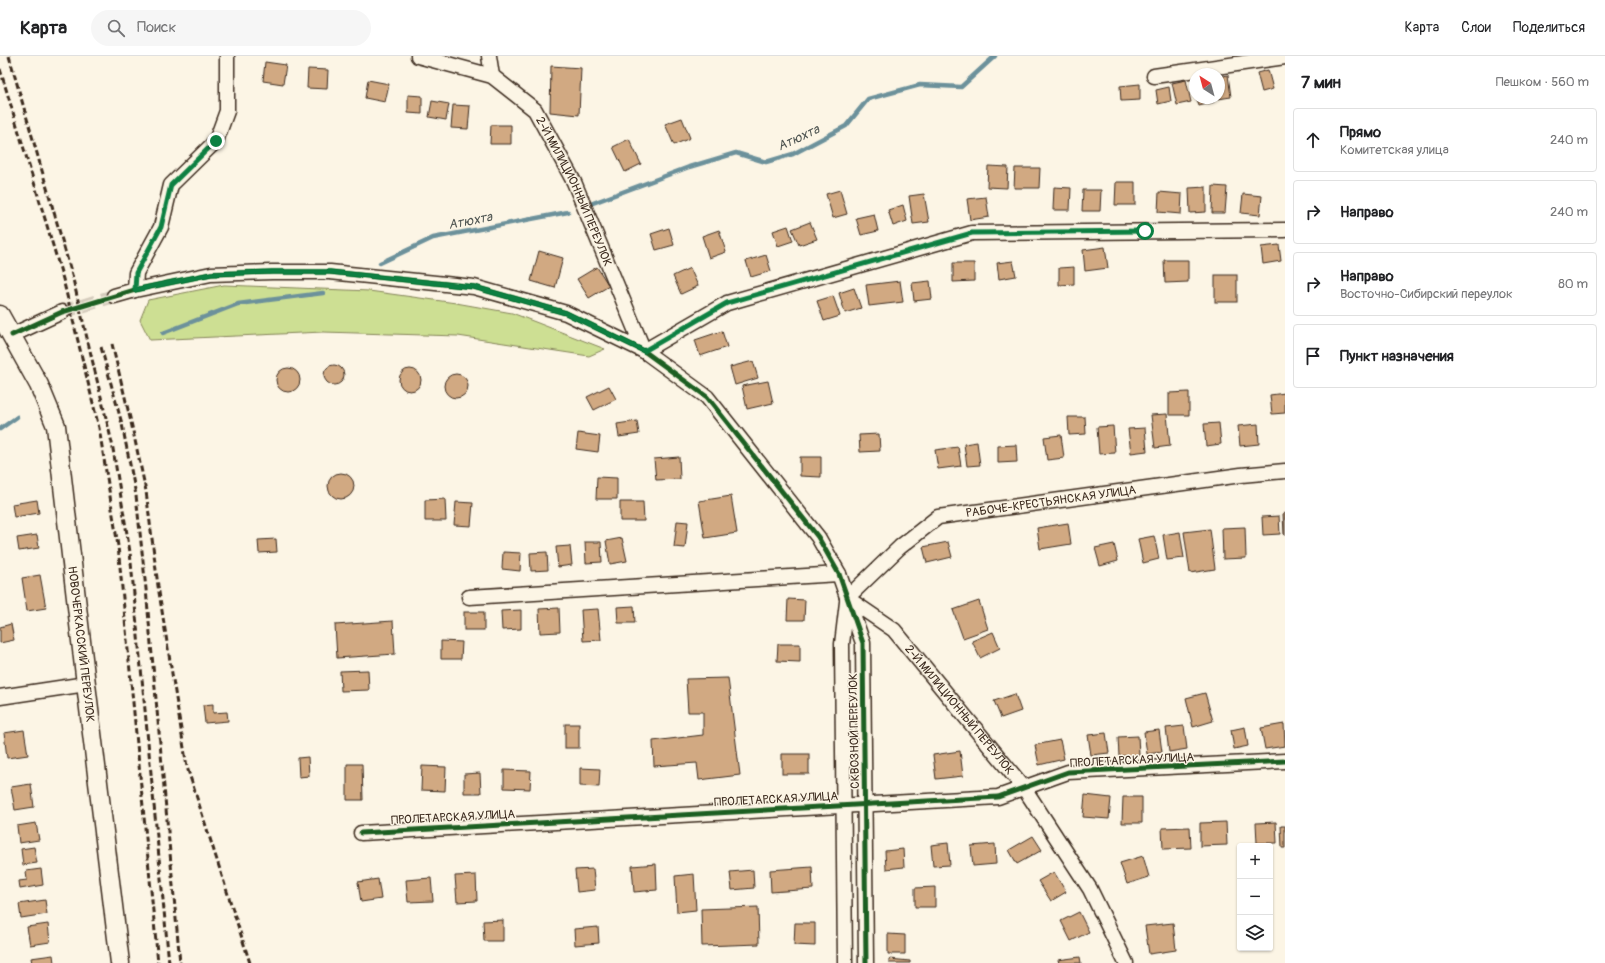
<!DOCTYPE html>
<html lang="ru">
<meta charset="utf-8">
<style>
body{margin:0;font-family:Pangolin,sans-serif;background:#f6f6f6;color:#202124}
.controls{position:absolute;right:12px;bottom:12px;display:grid;overflow:hidden;border-radius:4px;box-shadow:0 1px 3px #0004}
.controls button{width:36px;height:36px;display:grid;place-items:center;padding:0;border:0;border-bottom:1px solid #e0e0e0;background:#fff;color:#202124;font:20px sans-serif}
.compass{position:absolute;left:1189px;top:12px;width:36px;height:36px;border-radius:50%;background:#fff;box-shadow:0 1px 3px #0004;rotate:324deg}
.stop{position:absolute;width:12px;height:12px;margin:-9px;border:3px solid #0b8043;border-radius:50%;background:#fff}
.stop.end{background:#0b8043;border-color:#fff;box-shadow:0 1px 4px #0008}
.list{margin:0;padding:0;list-style:none}
h2{display:flex;justify-content:space-between;align-items:center;height:52px;margin:0;padding:0 16px;font-size:17px}
h2 small{font-size:13px;font-weight:400;color:#757577}
.list li{display:grid;grid-template-columns:26px 1fr auto;gap:12px;align-items:center;box-sizing:border-box;height:64px;margin:0 8px 8px;padding:0 8px;border:1px solid #e0e0e0;border-radius:4px}
.list b{display:block;font-size:15px;white-space:nowrap}
.list p{margin:0;font-size:13px;white-space:nowrap;color:#757577}
.list em{font-size:13px;font-style:normal;color:#757577}
.icon{flex:none;width:22px;height:22px;fill:none;stroke:currentColor;stroke-width:2;stroke-linecap:round;stroke-linejoin:round}
.map{position:relative;flex:none;width:1285px;height:907px;overflow:hidden}
header{display:flex;align-items:center;gap:24px;box-sizing:border-box;height:56px;padding:0 20px;background:#fff;border-bottom:1px solid #e0e0e0}
header strong{font-size:19px}
nav{display:flex;gap:22px;margin-inline-start:auto;font-size:14px}
.search{width:280px;height:36px;background:#f6f6f6;display:flex;align-items:center;gap:10px;box-sizing:border-box;padding:0 14px;border-radius:22px;color:#757577;font-size:15px}
main{display:flex}
aside{flex:1;background:#fff}
.map>svg:first-child{display:block}
.green{fill:#cddf93;stroke:#848458}
.lines{fill:none;stroke-linecap:round;stroke-linejoin:round}
.stream{stroke:#6c919b;stroke-width:4.5}
.building{fill:#d1a982;stroke:#3b2a1e}
.minor-tunnel{stroke:#d5ccbd;stroke-width:14;stroke-dasharray:14 7;stroke-linecap:butt}
.minor-casing{stroke:#3b2a1e;stroke-width:17}
.major-casing{stroke:#3b2a1e;stroke-width:21}
.minor{stroke:#fcf5e5;stroke-width:14}
.major{stroke:#fcf5e5;stroke-width:18}
.rail{stroke:#3b2a1e;stroke-width:3;stroke-dasharray:6 3;stroke-linecap:butt}
.cycleway-casing{stroke:#fcf5e5;stroke-width:8}
.cycleway{stroke:#1b5e20;stroke-width:5}
.route{stroke:#0b8043;stroke-width:5}
.labels{text-anchor:middle;stroke-width:3;stroke-linejoin:round;paint-order:stroke}
.street-label{font-size:12px;fill:#3b2a1e;stroke:#fcf5e5}
.water-label{font-size:13px;font-style:italic;fill:#4f5552;stroke:#fcf5e5}
</style>
<header>
<strong>Карта</strong>
<div class="search"><svg class="icon" aria-label="search" viewBox="0 0 24 24"><circle cx="10" cy="10" r="6"/><path d="M15 15l6 6"/></svg>Поиск</div>
<nav><a>Карта</a><a>Слои</a><a>Поделиться</a></nav>
</header>
<main>
<div class="map">
<svg width="1285" height="907" viewBox="0 0 1285 907">
<rect width="100%" height="100%" fill="#fcf5e5"/>
<filter id="ink" filterUnits="userSpaceOnUse"><feTurbulence type="fractalNoise" baseFrequency=".025" numOctaves="2"/><feDisplacementMap in="SourceGraphic" scale="8" xChannelSelector="R" yChannelSelector="G"/><feConvolveMatrix kernelMatrix="1 2 1 2 8 2 1 2 1" color-interpolation-filters="sRGB"/></filter>
<g filter="url(#ink)">
<path class="green" d="M224,229l145,6 87,12 56,10 93,36 -16,7 -131,-20 -135,-4 -173,8 -10,-20 8,-20z"/>
<g class="lines">
<g class="stream">
<path d="M593,147l96,-36 47,-14 30,9 27,-8 53,-28 22,-27 52,-14 41,2 34,-31"/>
<path d="M380,207l53,-25 135,-26"/>
<path d="M163,277l75,-29 85,-11"/>
<path d="M0,373l17,-12"/>
</g>
</g>
<g class="building">
<path d="M265,6l21,3 -3,19 -20,-3z"/>
<path d="M551,10l30,2 -2,47 -29,-3z"/>
<path d="M308,13l20,1 -1,19 -20,-1z"/>
<path d="M1268,14l5,19 -11,3 -5,-19z"/>
<path d="M1228,19l3,22 -13,2 1,-22z"/>
<path d="M368,24l21,4 -4,18 -20,-4z"/>
<path d="M1186,24l5,22 -14,3 -5,-22z"/>
<path d="M1140,28v16l-19,1 -1,-15z"/>
<path d="M1169,31l2,14 -13,3 -2,-14z"/>
<path d="M408,39l14,1v18l-14,-1z"/>
<path d="M1197,42h16l1,4 -15,4z"/>
<path d="M432,45l17,3 -3,16 -17,-3z"/>
<path d="M453,49l17,1 -2,23 -17,-1z"/>
<path d="M682,62l8,20 -16,7 -9,-21z"/>
<path d="M491,69h20v19h-21z"/>
<path d="M629,83l12,25 -16,8 -12,-25z"/>
<path d="M988,110l20,1 -1,21 -20,-1z"/>
<path d="M1015,112h25l-1,20h-25z"/>
<path d="M1116,126h19v23h-20z"/>
<path d="M1213,130l14,1 -2,26h-13z"/>
<path d="M1054,131l17,1 -1,22h-17z"/>
<path d="M1206,131v25l-16,1 -1,-25z"/>
<path d="M840,134l7,24 -14,4 -7,-24z"/>
<path d="M1083,134h18l-1,21h-18z"/>
<path d="M1159,136l23,2 -1,20 -23,-2z"/>
<path d="M924,138l5,28 -16,2 -4,-28z"/>
<path d="M1243,138l19,2 -2,19 -19,-2z"/>
<path d="M986,141l3,20 -19,3 -3,-21z"/>
<path d="M903,149l4,16 -14,5 -5,-16z"/>
<path d="M874,158l4,17 -17,4 -5,-17z"/>
<path d="M810,166l7,17 -18,6 -7,-16z"/>
<path d="M788,170l5,15 -15,5 -5,-15z"/>
<path d="M669,172l5,17 -18,5 -5,-16z"/>
<path d="M719,174l7,22 -17,6 -7,-22z"/>
<path d="M1279,189l2,16 -18,3 -2,-17z"/>
<path d="M1105,191l3,21 -23,3 -2,-21z"/>
<path d="M539,195l24,7 -8,30 -24,-7z"/>
<path d="M766,199l5,16 -20,6 -5,-16z"/>
<path d="M1164,204h24v22l-23,1z"/>
<path d="M1013,205l3,15 -17,3 -2,-16z"/>
<path d="M953,207h21v18l-21,1z"/>
<path d="M597,211l12,19 -20,12 -12,-19z"/>
<path d="M1074,211v17l-15,1v-17z"/>
<path d="M690,212l8,18 -17,8 -8,-18z"/>
<rect x="1215" y="219" width="22" height="27"/>
<path d="M900,225l3,21 -34,4 -3,-21z"/>
<path d="M930,225l2,18 -18,2 -2,-18z"/>
<path d="M854,232l7,20 -16,5 -6,-20z"/>
<path d="M833,240l7,20 -16,5 -7,-20z"/>
<path d="M722,275l5,16 -27,9 -5,-16z"/>
<path d="M753,305l5,17 -23,7 -5,-18z"/>
<circle cx="334" cy="319" r="10"/>
<circle cx="288" cy="324" r="12"/>
<circle cx="410" cy="324" r="11"/>
<circle cx="456" cy="330" r="12"/>
<path d="M768,325l5,22 -26,6 -5,-23z"/>
<path d="M609,330l7,13 -22,11 -7,-13z"/>
<path d="M1189,336v23h-20v-22z"/>
<path d="M1285,337v20l-13,1 -2,-19z"/>
<path d="M1167,358l3,32 -15,2 -4,-33z"/>
<path d="M1068,361h17l1,17 -17,1z"/>
<path d="M637,365l2,13 -20,3 -2,-13z"/>
<path d="M1219,367l2,21 -15,2 -2,-22z"/>
<path d="M1258,368l1,20 -19,2 -2,-20z"/>
<path d="M1113,370l2,27 -16,1 -2,-27z"/>
<path d="M1145,372l2,23 -16,2 -3,-24z"/>
<path d="M578,377l22,3 -2,16 -22,-3z"/>
<path d="M879,378l1,17 -20,1 -1,-17z"/>
<path d="M1061,379l3,23 -17,2 -3,-23z"/>
<path d="M977,386l3,23 -13,1 -3,-22z"/>
<path d="M1016,389l1,17 -19,1v-17z"/>
<path d="M958,391l3,19 -23,3 -3,-19z"/>
<path d="M679,401l1,22 -24,1 -2,-21z"/>
<path d="M800,401h21v20l-21,-1z"/>
<circle cx="341" cy="430" r="13"/>
<path d="M597,421l20,1v21h-21z"/>
<path d="M731,440l6,37 -32,5 -6,-37z"/>
<path d="M445,443l1,22h-21v-21z"/>
<path d="M37,444l2,13 -25,4 -2,-13z"/>
<path d="M456,446l17,1 -2,23 -17,-1z"/>
<path d="M620,446h23l1,19h-24z"/>
<path d="M1285,457v22h-1l-1,-21z"/>
<path d="M1279,460l1,18 -17,1 -1,-18z"/>
<path d="M677,465l11,1 -3,26 -11,-1z"/>
<path d="M1068,467l3,21 -31,5 -3,-21z"/>
<path d="M1245,471l1,31 -23,1 -1,-31z"/>
<path d="M1210,473l5,40 -25,4 -6,-41z"/>
<path d="M1180,476l4,26 -17,2 -4,-25z"/>
<path d="M37,479l2,13 -20,3 -2,-13z"/>
<path d="M1154,480l5,23 -16,4 -5,-24z"/>
<path d="M622,482l5,23 -17,3 -4,-23z"/>
<path d="M276,483l1,13 -18,1 -1,-13z"/>
<path d="M585,486h16l1,20 -16,1z"/>
<path d="M948,486l4,15 -25,6 -4,-16z"/>
<path d="M1114,488l4,17 -18,5 -5,-18z"/>
<path d="M570,490l2,19 -14,2 -2,-20z"/>
<path d="M503,496l18,1 -1,18 -18,-2z"/>
<path d="M547,496l1,18 -17,1 -1,-18z"/>
<path d="M40,519l6,33 -19,3 -5,-33z"/>
<path d="M788,543l17,1 -1,20h-17z"/>
<path d="M979,545l9,28 -25,9 -10,-28z"/>
<path d="M634,550l1,17h-17l-1,-16z"/>
<path d="M559,552l1,24 -20,1 -1,-24z"/>
<path d="M598,553l3,31 -18,1 -2,-31z"/>
<path d="M521,554v19l-19,1 -1,-19z"/>
<rect x="464" y="556" width="20" height="18"/>
<path d="M393,565l2,33 -58,4 -2,-33z"/>
<path d="M11,568l3,16 -14,3v-16z"/>
<path d="M993,576l7,16 -20,10 -8,-17z"/>
<path d="M441,585l21,1 -1,17h-20z"/>
<path d="M778,588h22v18l-23,-1z"/>
<path d="M368,614l1,20 -28,1 -1,-20z"/>
<path d="M728,622l12,97 -41,5 -2,-17 -43,3 -1,-25 50,-6v-23h-15l-2,-33z"/>
<path d="M1205,637l8,28 -20,6 -7,-29z"/>
<path d="M1015,638l6,17 -20,7 -7,-17z"/>
<path d="M213,648v9l14,-1 1,9 -23,2 -2,-18z"/>
<rect x="565" y="668" width="14" height="24"/>
<path d="M1284,668l1,22 -20,3 -4,-21z"/>
<path d="M1184,670l3,23 -18,3 -3,-24z"/>
<path d="M1245,671l3,19 -14,3 -3,-19z"/>
<path d="M24,674l4,25 -21,3 -3,-25z"/>
<path d="M1159,674l3,22 -15,2 -3,-22z"/>
<path d="M1106,677l3,20 -18,2 -3,-20z"/>
<path d="M1138,680l1,19 -20,1 -1,-19z"/>
<path d="M1060,684l4,19 -25,6 -4,-20z"/>
<path d="M960,695l3,25 -27,3 -3,-24z"/>
<rect x="782" y="698" width="27" height="20"/>
<path d="M308,701l1,19 -10,1 -1,-19z"/>
<path d="M347,708h15l1,36h-16z"/>
<path d="M422,710l24,1 -1,24 -24,-1z"/>
<path d="M580,712l20,1 -1,18 -19,-1z"/>
<path d="M504,714l27,1 -1,18 -26,-1z"/>
<path d="M480,717l1,20h-17v-19z"/>
<path d="M31,728l3,23 -19,3 -4,-23z"/>
<path d="M1085,739l26,3 -2,21 -26,-2z"/>
<path d="M1123,741h19v26h-20z"/>
<path d="M1226,766l1,23 -27,1v-23z"/>
<path d="M1276,766l1,21h-20l-1,-20z"/>
<path d="M36,767l3,17 -20,3 -2,-17z"/>
<path d="M1281,770h4v22h-3z"/>
<path d="M1190,771l1,21 -28,1 -1,-21z"/>
<path d="M1033,780l9,14 -25,14 -8,-14z"/>
<path d="M948,787l2,22 -17,1 -2,-21z"/>
<path d="M995,788l1,20 -23,2 -2,-20z"/>
<path d="M34,791l3,16 -14,2 -2,-16z"/>
<path d="M903,793l1,18 -18,2 -1,-18z"/>
<path d="M1143,800l6,21 -22,7 -7,-21z"/>
<path d="M656,808l1,26 -23,2 -2,-26z"/>
<path d="M812,811l1,22 -42,3 -1,-22z"/>
<path d="M41,813l2,16 -23,4 -1,-8 8,-1 -1,-9z"/>
<path d="M593,813l2,21 -18,2 -2,-22z"/>
<path d="M753,814l1,18 -22,2 -2,-18z"/>
<path d="M1054,816l12,20 -15,9 -13,-20z"/>
<path d="M694,818l2,36 -19,2 -2,-36z"/>
<path d="M476,819l1,26 -20,1 -2,-26z"/>
<path d="M431,822l2,23 -25,1 -2,-22z"/>
<path d="M378,823l3,20 -20,3 -3,-20z"/>
<path d="M935,831v20h-20v-19z"/>
<path d="M45,844l2,14 -26,4 -2,-14z"/>
<path d="M758,851l1,37 -57,2 -1,-37z"/>
<path d="M1079,856l10,20 -18,9 -10,-20z"/>
<path d="M503,864v21h-19l-1,-20z"/>
<path d="M795,867h20v23l-21,-1z"/>
<path d="M1173,867l3,27 -27,4 -4,-28z"/>
<path d="M48,868l2,18 -20,3 -3,-18z"/>
<path d="M598,871l1,16 -24,2 -1,-16z"/>
<path d="M888,878l17,1v19h-17z"/>
<path d="M53,899l1,8h-22l-1,-5z"/>
<path d="M1080,901l1,6h-22l-1,-3z"/>
<path d="M889,903l21,2v2h-21z"/>
</g>
<g class="lines">
<path class="minor-tunnel" d="M62,256l52,-16"/>
<g class="minor-casing">
<g id="minor">
<path id="s1" d="M418,0l74,20 43,34 39,72 70,169"/>
<path d="M489,0l3,20"/>
<path d="M1154,20l131,-19"/>
<path d="M135,234l1,-17 25,-46 10,-42 45,-44 11,-30v-55"/>
<path d="M114,240l21,-6 76,-16 61,-2h58l144,15 92,26 78,38 63,46 111,140 21,37 24,69 3,320"/>
<path d="M12,279l50,-23"/>
<path d="M644,295l83,-48 245,-70 313,-3"/>
<path d="M469,541l370,-23"/>
<path id="s2" d="M847,542l53,-51 38,-30 303,-42 44,-4"/>
<path id="s3" d="M847,542l47,32 130,158 66,101 36,74"/>
<path d="M0,641l86,-13"/>
<path d="M361,777l637,-36 70,-25 217,-11"/>
<path d="M845,907l-3,-319 5,-42"/>
</g>
</g>
<g class="major-casing">
<g id="major">
<path id="s4" d="M0,259l39,70 17,41 30,258 34,279"/>
</g>
</g>
<use href="#minor" class="minor"/>
<use href="#major" class="major"/>
<g class="rail">
<path d="M9,0l63,219 40,168 18,109 39,411"/>
<path d="M0,13l63,210 36,149 19,118 40,417"/>
<path d="M112,288l19,78 15,69 12,95 29,181 63,196"/>
<path d="M101,291l21,77 14,71 10,94 34,374"/>
</g>
<g class="cycleway-casing">
<g id="cycleway">
<path d="M12,279l50,-23 73,-22 76,-16 61,-2h58l144,15 92,26 78,38 63,46 111,140 21,37 24,69 3,320"/>
<path d="M361,777l637,-36 70,-25 217,-11"/>
</g>
</g>
<use href="#cycleway" class="cycleway"/>
</g>
</g>
<g class="lines" filter="url(#ink)">
<path class="route" d="M216,85l-45,44 -10,42 -25,46 -1,17 76,-16 61,-2h58l144,15 92,26 78,38 83,-48 245,-70 173,-2"/>
</g>
<g class="labels">
<g class="street-label">
<text dy="4" stroke="none"><textPath href="#s1" startOffset="222">2-Й МИЛИЦИОННЫЙ ПЕРЕУЛОК</textPath></text>
<text dy="4" stroke="none"><textPath href="#s2" startOffset="236">РАБОЧЕ-КРЕСТЬЯНСКАЯ УЛИЦА</textPath></text>
<text dy="4" stroke="none"><textPath href="#s4" startOffset="344">НОВОЧЕРКАССКИЙ ПЕРЕУЛОК</textPath></text>
<text dy="4" stroke="none"><textPath href="#s3" startOffset="160">2-Й МИЛИЦИОННЫЙ ПЕРЕУЛОК</textPath></text>
<text transform="translate(854 675) rotate(-91)" y="4">СКВОЗНОЙ ПЕРЕУЛОК</text>
<text transform="translate(1132 704) rotate(-3)" y="4">ПРОЛЕТАРСКАЯ УЛИЦА</text>
<text transform="translate(776 743) rotate(-3)" y="4">ПРОЛЕТАРСКАЯ УЛИЦА</text>
<text transform="translate(453 761) rotate(-3)" y="4">ПРОЛЕТАРСКАЯ УЛИЦА</text>
</g>
<g class="water-label">
<text transform="translate(798 81) rotate(-25)" y="5">Атюхта</text>
<text transform="translate(470 164) rotate(-11)" y="5">Атюхта</text>
</g>
</g>
</svg>
<div class="controls">
<button>+</button>
<button>−</button>
<button><svg class="icon" aria-label="layers" viewBox="0 0 24 24"><path d="M12 4l9 5-9 5-9-5zM3 14l9 5 9-5"/></svg></button>
</div>
<svg class="compass" viewBox="-18 -18 36 36"><path d="M0-13l5 13h-10z" fill="#e53935"/><path d="M0 13l5-13h-10z" fill="#757577"/></svg>
<div class="stop" style="left:1145px;top:175px"></div>
<div class="stop end" style="left:216px;top:85px"></div>
</div>
<aside>
<h2>7 мин<small>Пешком · 560 m</small></h2>
<ul class="list">
<li><svg class="icon" aria-label="ahead" viewBox="0 0 24 24"><path d="M12 20V5M6 11l6-6 6 6"/></svg><div><b>Прямо</b><p>Комитетская улица</p></div><em>240 m</em></li>
<li><svg class="icon" aria-label="right" viewBox="0 0 24 24"><path d="M7 20v-9h11M14 6l5 5-5 5"/></svg><div><b>Направо</b></div><em>240 m</em></li>
<li><svg class="icon" aria-label="right" viewBox="0 0 24 24"><path d="M7 20v-9h11M14 6l5 5-5 5"/></svg><div><b>Направо</b><p>Восточно-Сибирский переулок</p></div><em>80 m</em></li>
<li><svg class="icon" aria-label="arrive" viewBox="0 0 24 24"><path d="M6 21V4h12l-3 4 3 4H6"/></svg><div><b>Пункт назначения</b></div></li>
</ul>
</aside>
</main>
